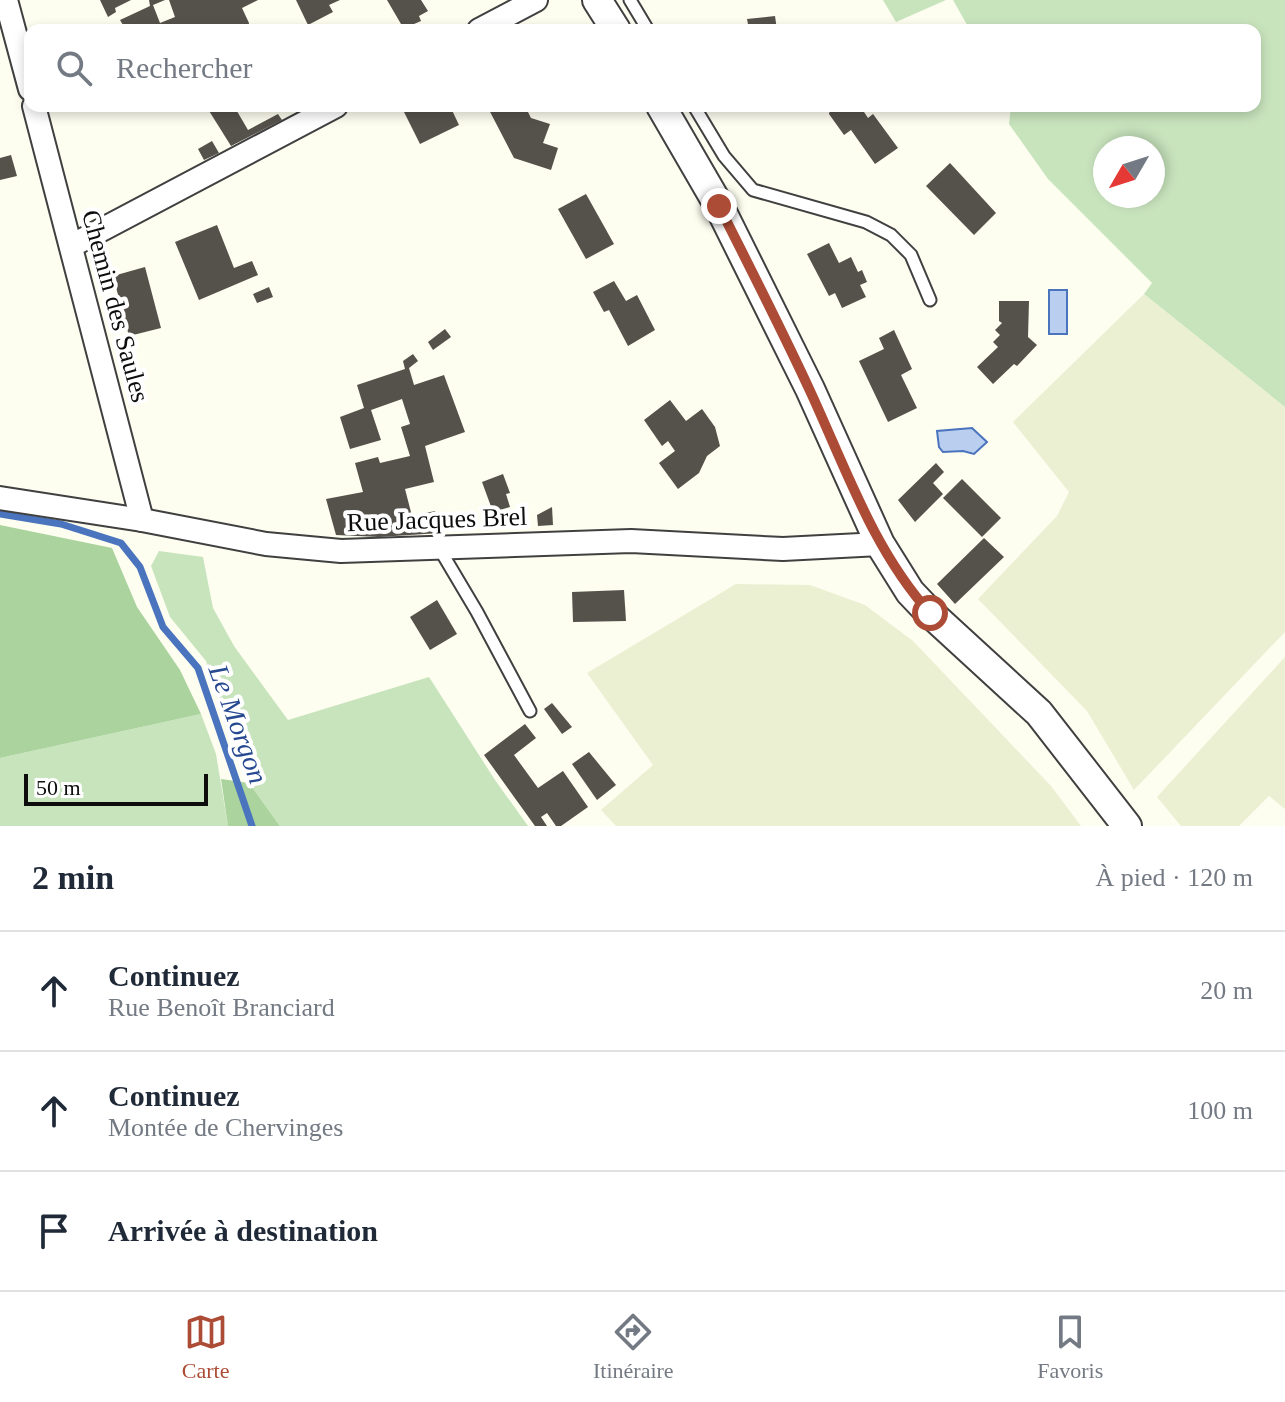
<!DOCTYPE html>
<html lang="fr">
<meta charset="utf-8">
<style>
body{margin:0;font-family:Georgia,serif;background:#f2f2f3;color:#1f2937}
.compass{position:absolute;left:1093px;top:136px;width:72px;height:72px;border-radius:50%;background:#fff;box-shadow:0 4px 12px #0003;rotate:231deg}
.scale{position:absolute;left:24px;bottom:20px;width:184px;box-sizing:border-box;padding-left:8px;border:4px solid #0d0d0d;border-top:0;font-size:22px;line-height:28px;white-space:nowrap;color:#0d0d0d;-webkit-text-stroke:6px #fff;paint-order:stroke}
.stop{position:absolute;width:24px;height:24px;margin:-18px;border:6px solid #ad4c36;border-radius:50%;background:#fff}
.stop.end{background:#ad4c36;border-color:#fff;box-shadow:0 2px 8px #0008}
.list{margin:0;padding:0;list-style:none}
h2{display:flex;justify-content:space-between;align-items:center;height:104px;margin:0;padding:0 32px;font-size:34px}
h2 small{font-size:26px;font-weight:400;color:#747a83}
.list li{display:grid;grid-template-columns:52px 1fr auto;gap:24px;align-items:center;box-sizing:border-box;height:120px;padding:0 32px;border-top:2px solid #e0e1e3}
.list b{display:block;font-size:30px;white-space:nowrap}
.list p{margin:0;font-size:26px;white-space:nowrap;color:#747a83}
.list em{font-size:26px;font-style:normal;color:#747a83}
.icon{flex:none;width:44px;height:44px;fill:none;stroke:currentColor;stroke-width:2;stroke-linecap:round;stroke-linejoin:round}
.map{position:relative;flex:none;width:1285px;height:826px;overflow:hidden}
.search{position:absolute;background:#fff;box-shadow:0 4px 12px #0003;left:24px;right:24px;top:24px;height:88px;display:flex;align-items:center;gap:20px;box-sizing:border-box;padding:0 28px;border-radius:16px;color:#747a83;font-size:30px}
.sheet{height:464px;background:#fff}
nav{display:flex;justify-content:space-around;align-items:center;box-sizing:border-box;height:112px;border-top:2px solid #e0e1e3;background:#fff;font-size:22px;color:#747a83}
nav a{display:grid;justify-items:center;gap:4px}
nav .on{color:#ad4c36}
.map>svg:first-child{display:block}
.farmland{fill:#ecf0d2}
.green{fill:#c8e4bd;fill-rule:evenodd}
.forest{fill:#aad39e}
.water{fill:#bacfef;stroke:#4a74bd;stroke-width:2}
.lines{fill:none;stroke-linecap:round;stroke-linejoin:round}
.stream{stroke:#4a74bd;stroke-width:7}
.building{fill:#55514b}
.service-casing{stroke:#404040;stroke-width:15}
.minor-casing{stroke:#404040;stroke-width:26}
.tertiary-casing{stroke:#404040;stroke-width:32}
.service{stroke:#fff;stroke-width:11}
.minor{stroke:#fff;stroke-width:22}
.tertiary{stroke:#fff;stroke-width:28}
.route{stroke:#ad4c36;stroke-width:10}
.labels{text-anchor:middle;stroke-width:8;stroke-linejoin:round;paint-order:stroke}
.street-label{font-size:26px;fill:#0d0d0d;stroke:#fff}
.water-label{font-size:28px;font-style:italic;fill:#264990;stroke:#fff}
</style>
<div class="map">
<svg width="1285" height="826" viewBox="0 0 1285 826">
<rect width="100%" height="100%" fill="#fdfdf0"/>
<g class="farmland">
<path d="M1144,294l141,113v225l-151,158 -47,-79 -109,-112 79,-83 12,-24 -56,-70z"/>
<path d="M736,584l74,1 55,20 48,36 138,145 30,40h-465l-15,-16 52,-45 -66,-92z"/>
<path d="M1285,657v152l-16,-13 -30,30h-58l-24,-29z"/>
</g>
<g class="green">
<path d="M883,0h63l-50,22z"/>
<path d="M953,0h332v407l-141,-113 8,-11 -104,-104 -39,-55 2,-18h244v-76h-285zM1153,148v48h-48v-48z"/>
<path d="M159,551l44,6 10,51 21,38 54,74 141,-43 66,103 33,46h-248l-31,-43 -43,-122 -36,-44 -19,-51z"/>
<path d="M201,714l15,40 12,72h-228v-68z"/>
</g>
<g class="forest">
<path d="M0,525l112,23 25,59 43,63 21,44 -201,44z"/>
<path d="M221,779l28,4 31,43h-52z"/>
</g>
<g class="water">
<rect x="1049" y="290" width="18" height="44"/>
<path d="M972,428l15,14 -13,12 -11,-3 -20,1 -4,-5 -2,-16z"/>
</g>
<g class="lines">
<path class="stream" d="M0,514l61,10 60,19 19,24 23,60 35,41 54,158"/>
</g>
<g class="building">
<path d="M100,0h31l-16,8 1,4 -8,5z"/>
<path d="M149,0h16l-12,5 7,18 15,-6 -6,-17h89l-16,8 7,15 -1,7h-122l-6,-10 30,-14z"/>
<path d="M296,0h44l-11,5 4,7 -25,13z"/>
<path d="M387,0h34l7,11 -9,5 2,5 -21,9 -2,-4 3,-2z"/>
<path d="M775,16l2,14h-28l-2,-11z"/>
<path d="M206,106h28l14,24 30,-16 4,6 -51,26z"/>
<path d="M407,106h43l9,19 -39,19 -18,-36z"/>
<path d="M487,106h38l6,12 19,6 -7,19 15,5 -7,22 -37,-12z"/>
<path d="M831,106h29l8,12 5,-4 25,34 -23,16 -24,-34 -7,5 -15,-21z"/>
<path d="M212,141l7,12 -15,7 -6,-11z"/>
<path d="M11,155l6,21 -17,4v-22z"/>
<path d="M950,163l46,50 -22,22 -48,-49z"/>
<path d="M586,194l28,50 -28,15 -28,-50z"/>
<path d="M217,225l17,43 18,-7 6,14 -59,25 -24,-58z"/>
<path d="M829,243l10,20 12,-6 7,15 4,-2 5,12 -7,3 6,12 -24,11 -7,-15 -6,3 -22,-42z"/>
<path d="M145,267l16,61 -32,8 -16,-60z"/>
<path d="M614,281l12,20 11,-6 18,35 -27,16 -19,-36 -5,2 -11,-20z"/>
<path d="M269,287l4,10 -16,6 -4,-9z"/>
<path d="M999,301h30l-1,36 9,8 -20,21 -3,-2 -21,20 -16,-17 21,-20 -5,-5 7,-7 -5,-5 7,-7 -3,-2z"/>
<path d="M445,329l6,8 -18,13 -5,-8z"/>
<path d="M894,330l18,39 -11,6 16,33 -29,14 -29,-61 25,-12 -5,-11z"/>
<path d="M413,354l5,7 -9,7 5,17 30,-10 21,57 -40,14 9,36 -29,7 7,27 23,-5 5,22 -61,4 -43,-2 -10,-36 37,-7 -8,-29 23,-6 2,6 30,-7 -9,-29 9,-3 -8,-25 -31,11 10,30 -31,9 -10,-32 24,-9 -7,-23 48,-16 -2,-8z"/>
<path d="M670,400l16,21 16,-12 13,18 5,19 -13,10 -8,17 -21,16 -19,-26 16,-12 -7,-10 -6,5 -18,-26z"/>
<path d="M936,463l8,9 -11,11 10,11 -28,28 -17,-22z"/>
<path d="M503,474l7,19 -4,1 4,13 -17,5 -11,-30z"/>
<path d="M962,479l39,39 -19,19 -39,-39z"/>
<path d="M552,507l1,18 -15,1 -1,-11z"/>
<path d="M984,538l20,19 -49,47 -18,-20z"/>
<path d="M624,590l2,31 -53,1 -1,-30z"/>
<path d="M437,600l20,34 -27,16 -20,-33z"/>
<path d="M552,703l20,24 -10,7 -18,-25z"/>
<path d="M525,724l11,14 -22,17 24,33 25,-17 25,36 -27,19h-5l-9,-13 -6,4 6,9h-12l-51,-71z"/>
<path d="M589,752l27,33 -19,15 -25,-36z"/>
</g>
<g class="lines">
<g class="service-casing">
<g id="service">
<path d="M630,0l18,30"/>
<path d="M694,106l30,50 29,34 113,32 25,13 20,20 19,45"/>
<path d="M439,548l38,64 53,99"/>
</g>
</g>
<g class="minor-casing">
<g id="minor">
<path d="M6,0l24,89"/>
<path d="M479,30l57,-30"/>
<path d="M34,106l108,414"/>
<path d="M71,246l265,-140"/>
<path d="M0,498l142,22 124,24 75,7 290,-10 152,8 97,-5"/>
</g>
</g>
<g class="tertiary-casing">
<g id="tertiary">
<path d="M597,0l19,30"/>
<path d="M661,106l58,100 91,183 70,155 30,48 20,21 109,100 88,113"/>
</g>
</g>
<use href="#service" class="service"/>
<use href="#minor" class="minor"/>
<use href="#tertiary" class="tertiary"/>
</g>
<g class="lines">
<path class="route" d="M719,206c31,62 63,124 92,187 35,76 63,158 119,220"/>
</g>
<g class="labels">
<g class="street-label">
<text transform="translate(116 306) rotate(75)" y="9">Chemin des Saules</text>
<text transform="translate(437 519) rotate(-2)" y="9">Rue Jacques Brel</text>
</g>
<g class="water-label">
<text transform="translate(239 724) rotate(70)" y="10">Le Morgon</text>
</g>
</g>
</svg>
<svg class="compass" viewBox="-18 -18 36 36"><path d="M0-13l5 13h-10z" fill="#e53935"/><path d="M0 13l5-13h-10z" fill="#747a83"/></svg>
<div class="scale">50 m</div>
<div class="stop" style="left:930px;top:613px"></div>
<div class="stop end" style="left:719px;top:206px"></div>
<div class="search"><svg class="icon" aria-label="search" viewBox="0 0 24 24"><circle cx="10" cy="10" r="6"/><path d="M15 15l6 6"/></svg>Rechercher</div>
</div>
<section class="sheet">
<h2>2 min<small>À pied · 120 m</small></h2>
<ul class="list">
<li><svg class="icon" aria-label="ahead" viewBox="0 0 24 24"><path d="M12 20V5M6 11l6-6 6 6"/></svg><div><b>Continuez</b><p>Rue Benoît Branciard</p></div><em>20 m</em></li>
<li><svg class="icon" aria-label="ahead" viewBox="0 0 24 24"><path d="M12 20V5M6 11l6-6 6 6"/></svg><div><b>Continuez</b><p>Montée de Chervinges</p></div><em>100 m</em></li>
<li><svg class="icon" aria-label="arrive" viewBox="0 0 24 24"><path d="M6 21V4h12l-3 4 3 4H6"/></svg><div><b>Arrivée à destination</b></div></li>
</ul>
</section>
<nav>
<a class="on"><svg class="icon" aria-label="map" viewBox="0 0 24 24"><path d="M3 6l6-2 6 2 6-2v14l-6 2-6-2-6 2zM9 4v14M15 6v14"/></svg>Carte</a>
<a><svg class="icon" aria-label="directions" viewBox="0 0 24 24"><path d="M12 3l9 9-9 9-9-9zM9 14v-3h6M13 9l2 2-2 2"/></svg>Itinéraire</a>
<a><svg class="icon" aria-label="saved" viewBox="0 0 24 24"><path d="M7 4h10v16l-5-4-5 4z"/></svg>Favoris</a>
</nav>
